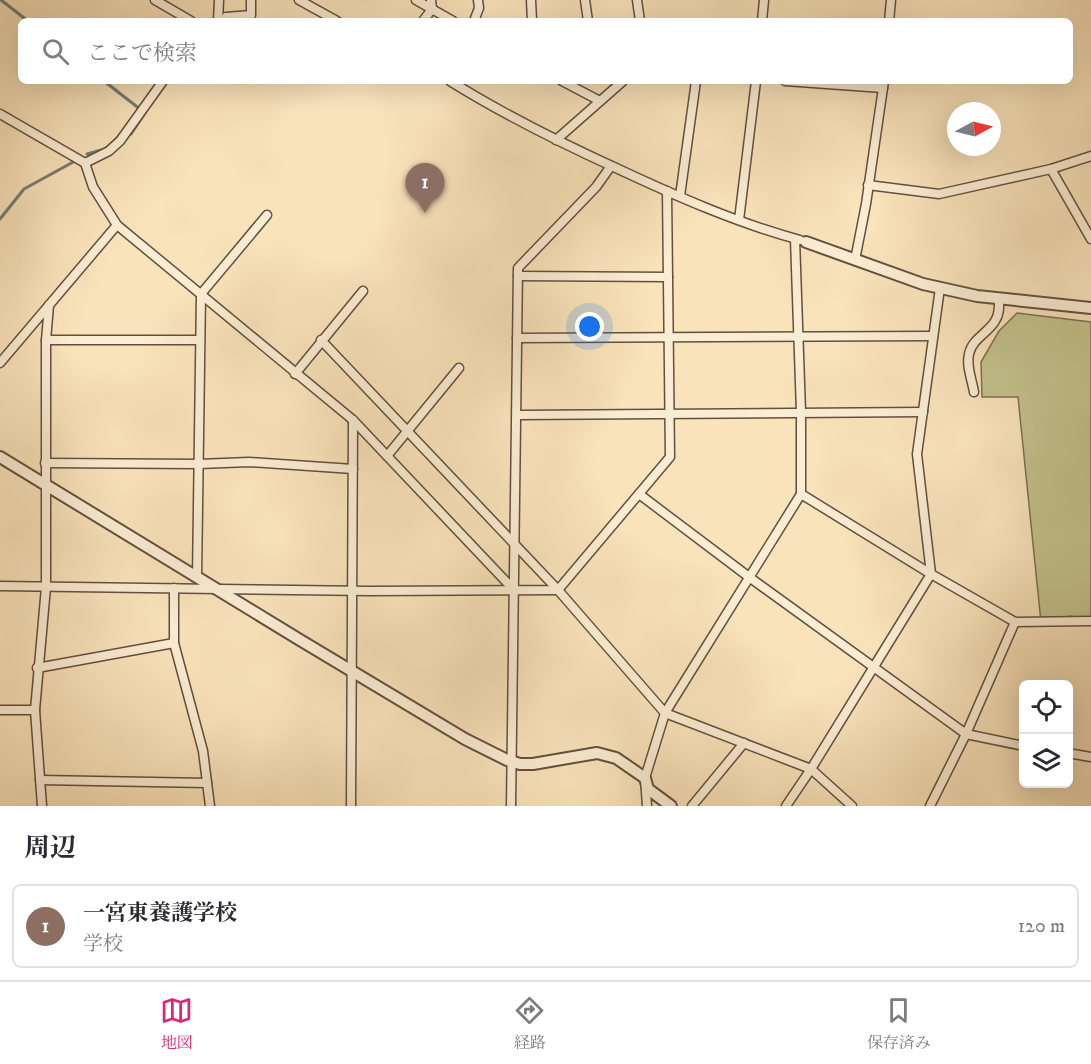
<!DOCTYPE html>
<html lang="ja">
<meta charset="utf-8">
<style>
body{margin:0;font-family:"IM FELL DW Pica","Noto Serif JP",serif;background:#f2f2f3;color:#2b2b33}
.controls{position:absolute;right:18px;bottom:18px;display:grid;overflow:hidden;border-radius:9px;box-shadow:0 6px 24px #0002}
.controls button{width:54px;height:54px;display:grid;place-items:center;padding:0;border:0;border-bottom:2px solid #e1e1e2;background:#fff;color:#2b2b33;font:30px sans-serif}
.compass{position:absolute;left:947px;top:102px;width:54px;height:54px;border-radius:50%;background:#fff;box-shadow:0 6px 24px #0002;rotate:83deg}
.you{position:absolute;left:590px;top:327px;width:21px;height:21px;margin:-15px;border:4px solid #fff;border-radius:50%;background:#1a73e8;box-shadow:0 0 0 9px #1a73e833}
.badge{display:grid;place-items:center;width:39px;height:39px;border-radius:50%;background:#db2777;color:#fff;font-size:20px;font-weight:700}
.pin{position:absolute;translate:-50% -50px;filter:drop-shadow(0 2px 3px #0008)}
.pin::after{content:'';position:absolute;top:32px;width:21px;height:18px;background:inherit;clip-path:polygon(0 0,100% 0,50% 100%)}
.list{margin:0;padding:0;list-style:none}
h2{display:flex;justify-content:space-between;align-items:center;height:78px;margin:0;padding:0 24px;font-size:26px}
h2 small{font-size:20px;font-weight:400;color:#7c7c81}
.list li{display:grid;grid-template-columns:39px 1fr auto;gap:18px;align-items:center;box-sizing:border-box;height:84px;margin:0 12px 12px;padding:0 12px;border:2px solid #e1e1e2;border-radius:9px}
.list b{display:block;font-size:22px;white-space:nowrap}
.list p{margin:0;font-size:20px;white-space:nowrap;color:#7c7c81}
.list em{font-size:20px;font-style:normal;color:#7c7c81}
.icon{flex:none;width:33px;height:33px;fill:none;stroke:currentColor;stroke-width:2;stroke-linecap:round;stroke-linejoin:round}
.map{position:relative;flex:none;width:1091px;height:806px;overflow:hidden}
.search{position:absolute;background:#fff;box-shadow:0 6px 24px #0002;left:18px;right:18px;top:18px;height:66px;display:flex;align-items:center;gap:15px;box-sizing:border-box;padding:0 21px;border-radius:9px;color:#7c7c81;font-size:22px}
.sheet{height:174px;background:#fff}
nav{display:flex;justify-content:space-around;align-items:center;box-sizing:border-box;height:84px;border-top:2px solid #e1e1e2;background:#fff;font-size:16px;color:#7c7c81}
nav a{display:grid;justify-items:center;gap:3px}
nav .on{color:#db2777}
.map>svg:first-child{display:block}
.green{fill:#c3c28c;stroke:#7a7050;stroke-width:1.5}
.lines{fill:none;stroke-linecap:round;stroke-linejoin:round}
.stream{stroke:#727d76;stroke-width:3}
.minor-casing{stroke:#634f3e;stroke-width:11}
.tertiary-casing{stroke:#634f3e;stroke-width:14}
.minor{stroke:#fbedd3;stroke-width:8}
.tertiary{stroke:#fbedd3;stroke-width:10}
</style>
<div class="map">
<svg width="1091" height="806" viewBox="0 0 1091 806">
<rect width="100%" height="100%" fill="#f9e3bb"/>
<filter id="stains"><feTurbulence type="fractalNoise" baseFrequency=".00333" numOctaves="4"/><feColorMatrix values="0 0 0 0 .2 0 0 0 0 .09 0 0 0 0 .02 0 0 0 .5 -.17"/></filter>
<radialGradient id="worn" r=".72"><stop offset=".6" stop-color="#630" stop-opacity="0"/><stop offset="1" stop-color="#630" stop-opacity=".3"/></radialGradient>
<path class="green" d="M1017,313l74,9v300l-21,-6 -29,6 -23,-225h-36l-1,-35 18,-31z"/>
<g class="lines">
<g class="stream">
<path d="M1,0l27,21"/>
<path d="M104,81l41,32 -14,21"/>
<path d="M87,154l18,-5 14,-13"/>
<path d="M0,219l24,-30 51,-28"/>
</g>
<g class="minor-casing">
<g id="minor">
<path d="M155,0l36,21"/>
<path d="M299,0l38,21"/>
<path d="M416,0l37,21"/>
<path d="M531,0l1,21"/>
<path d="M585,0l3,21"/>
<path d="M637,0l3,21"/>
<path d="M218,21l1,-21"/>
<path d="M226,21v-4l25,-2v-15"/>
<path d="M423,21l9,-12 -1,-9"/>
<path d="M474,21l5,-13 -1,-8"/>
<path d="M762,21l2,-21"/>
<path d="M889,21l2,-21"/>
<path d="M450,81c53,33 109,61 166,87 60,28 121,55 184,72"/>
<path d="M562,81l38,20"/>
<path d="M785,81l98,7"/>
<path d="M0,114l85,49 8,24 24,38 236,195 161,170"/>
<path d="M556,140l67,-59"/>
<path d="M85,163l24,-12 11,-10 43,-60"/>
<path d="M1051,169l40,70"/>
<path d="M868,185l71,9 112,-25 40,-13"/>
<path d="M680,196l16,-115"/>
<path d="M739,220l17,-139"/>
<path d="M795,239l6,173v82l130,80 84,48 76,-1"/>
<path d="M855,260l11,-56 18,-123"/>
<path d="M518,276l150,1"/>
<path d="M517,338l416,-2"/>
<path d="M46,340h154"/>
<path d="M321,340l237,250 107,123 146,56 41,37"/>
<path d="M0,363l117,-138"/>
<path d="M295,374l68,-83"/>
<path d="M974,392c-2,-12 -8,-26 -5,-38 3,-15 19,-21 26,-33 5,-7 4,-15 4,-23"/>
<path d="M518,415l405,-3"/>
<path d="M387,456l72,-88"/>
<path d="M45,463l154,1 50,-2 104,7"/>
<path d="M639,494l110,83 217,157 58,12"/>
<path d="M197,578l4,-284 66,-79"/>
<path d="M0,586l370,5 188,-1 112,-133 -3,-266"/>
<path d="M174,588v55l29,108 7,55"/>
<path d="M37,668l137,-25"/>
<path d="M0,710h35"/>
<path d="M1068,753l23,4"/>
<path d="M40,780l167,3"/>
<path d="M42,806l-7,-96 11,-123v-247l3,-35"/>
<path d="M351,806l2,-386"/>
<path d="M511,806l7,-538 78,-81 15,-21"/>
<path d="M647,806l-2,-28 20,-65 136,-219"/>
<path d="M692,806l52,-63"/>
<path d="M786,806l25,-37 120,-195 -14,-120 23,-166"/>
<path d="M930,806l36,-72 49,-112"/>
</g>
</g>
<g class="tertiary-casing">
<g id="tertiary">
<path d="M806,242l117,42 54,12 114,12"/>
<path d="M0,457l300,183 165,99 42,21 13,4h13l64,-11 19,5 29,20 3,11 23,17"/>
</g>
</g>
<use href="#minor" class="minor"/>
<use href="#tertiary" class="tertiary"/>
</g>
<rect width="100%" height="100%" filter="url(#stains)"/>
<rect width="100%" height="100%" fill="url(#worn)"/>
</svg>
<div class="controls">
<button><svg class="icon" aria-label="locate" viewBox="0 0 24 24"><circle cx="12" cy="12" r="6"/><path d="M12 2v4M12 18v4M2 12h4M18 12h4"/></svg></button>
<button><svg class="icon" aria-label="layers" viewBox="0 0 24 24"><path d="M12 4l9 5-9 5-9-5zM3 14l9 5 9-5"/></svg></button>
</div>
<svg class="compass" viewBox="-18 -18 36 36"><path d="M0-13l5 13h-10z" fill="#e53935"/><path d="M0 13l5-13h-10z" fill="#7c7c81"/></svg>
<div class="you"></div>
<div class="pin badge" style="left:425px;top:213px;background:#8d6e63">1</div>
<div class="search"><svg class="icon" aria-label="search" viewBox="0 0 24 24"><circle cx="10" cy="10" r="6"/><path d="M15 15l6 6"/></svg>ここで検索</div>
</div>
<section class="sheet">
<h2>周辺<small></small></h2>
<ul class="list">
<li><span class="badge" style="background:#8d6e63">1</span><div><b>一宮東養護学校</b><p>学校</p></div><em>120 m</em></li>
</ul>
</section>
<nav>
<a class="on"><svg class="icon" aria-label="map" viewBox="0 0 24 24"><path d="M3 6l6-2 6 2 6-2v14l-6 2-6-2-6 2zM9 4v14M15 6v14"/></svg>地図</a>
<a><svg class="icon" aria-label="directions" viewBox="0 0 24 24"><path d="M12 3l9 9-9 9-9-9zM9 14v-3h6M13 9l2 2-2 2"/></svg>経路</a>
<a><svg class="icon" aria-label="saved" viewBox="0 0 24 24"><path d="M7 4h10v16l-5-4-5 4z"/></svg>保存済み</a>
</nav>
